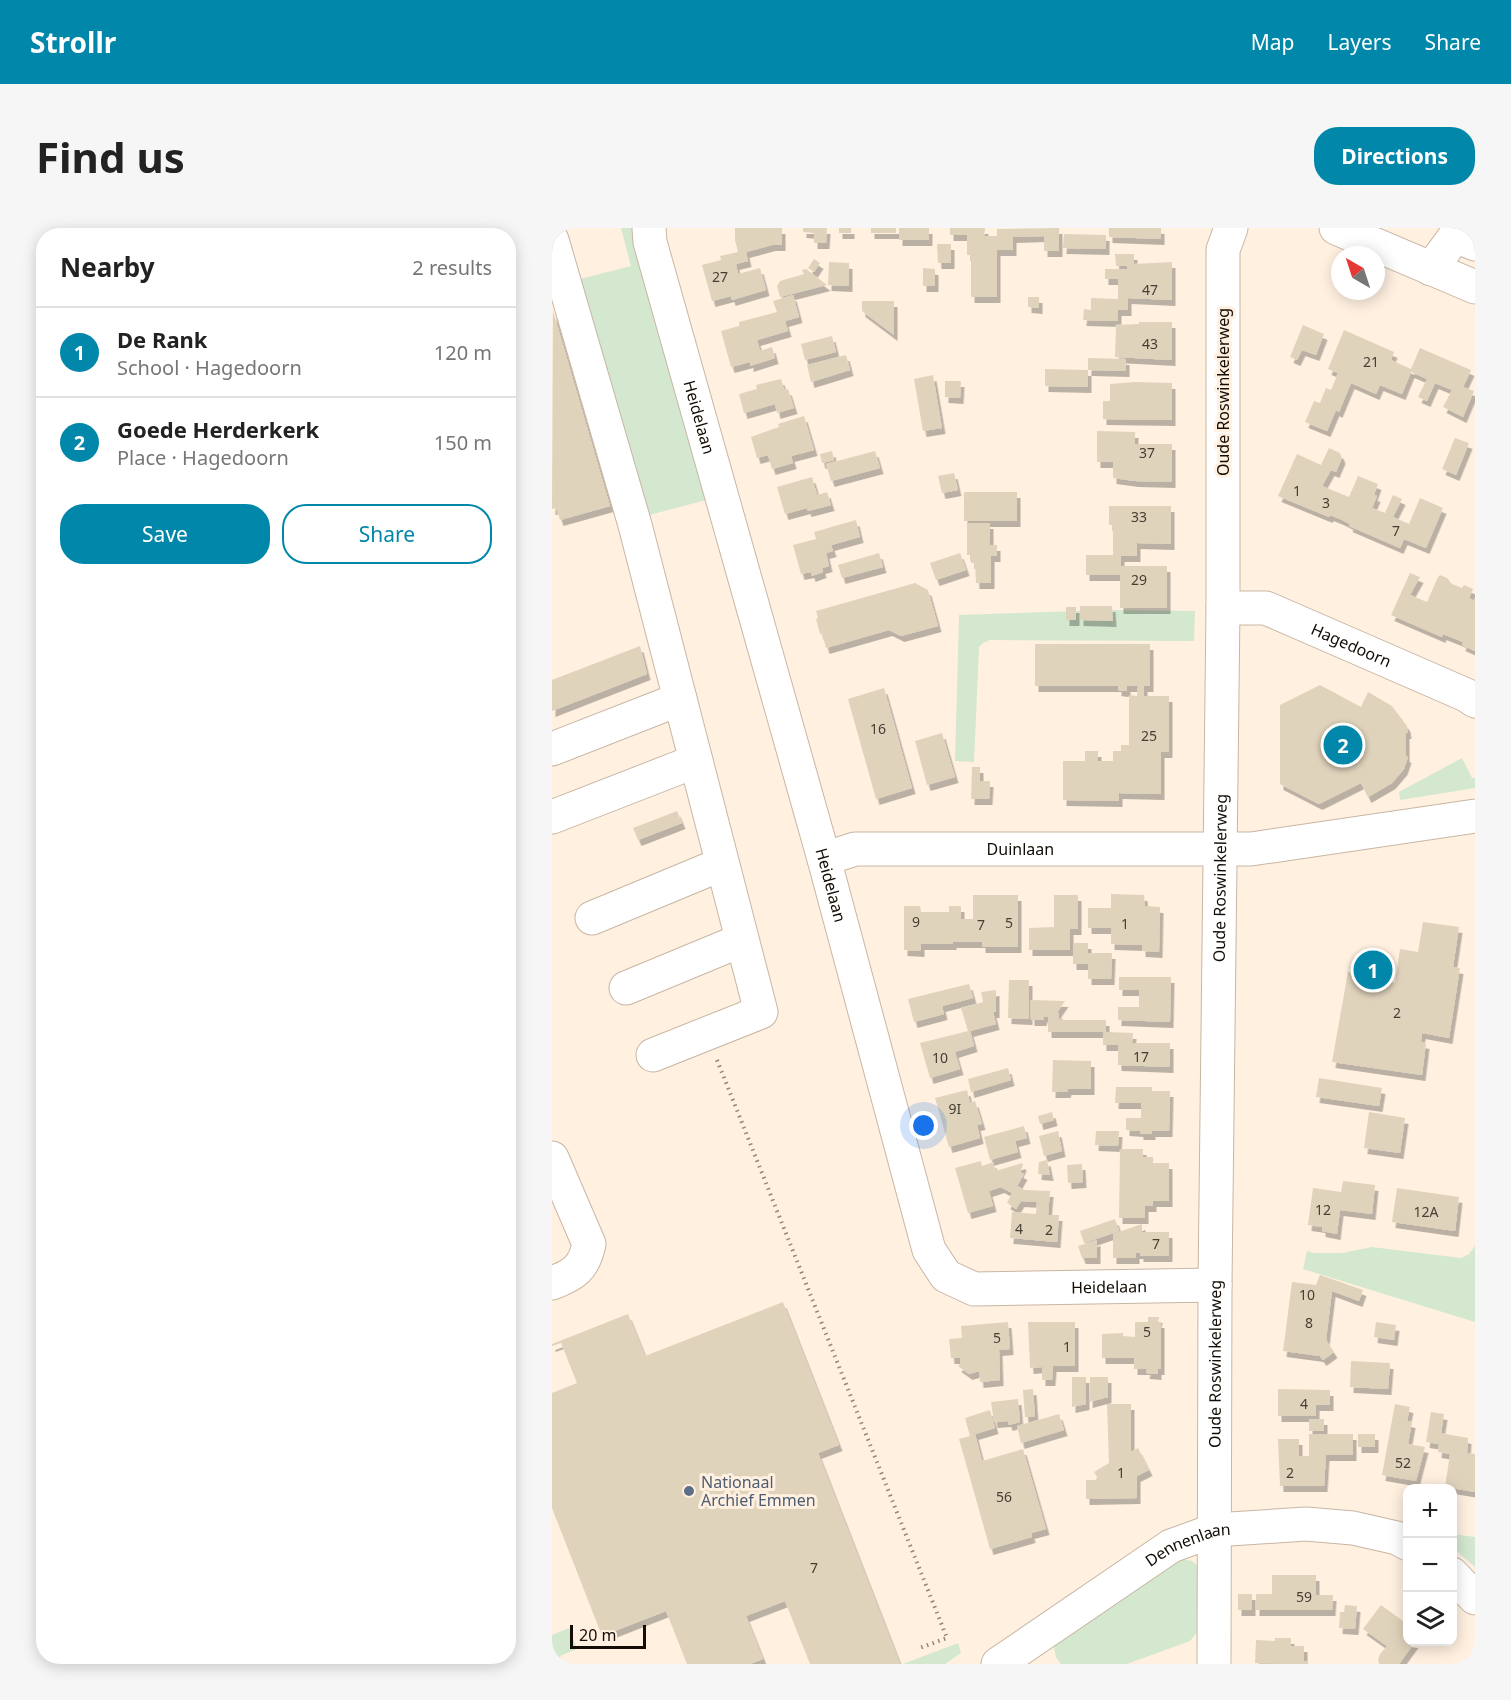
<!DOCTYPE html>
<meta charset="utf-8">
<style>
body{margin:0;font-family:"Noto Sans",sans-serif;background:#f6f6f6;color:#222}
.controls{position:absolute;right:18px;bottom:18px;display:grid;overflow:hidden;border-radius:12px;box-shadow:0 3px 15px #0003}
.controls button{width:54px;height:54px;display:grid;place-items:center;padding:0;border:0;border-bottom:2px solid #e0e0e0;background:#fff;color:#222;font:30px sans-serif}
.compass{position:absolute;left:779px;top:18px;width:54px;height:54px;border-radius:50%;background:#fff;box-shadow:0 3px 15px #0003;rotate:321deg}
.scale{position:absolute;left:18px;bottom:15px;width:76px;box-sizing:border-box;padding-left:6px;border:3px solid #130d06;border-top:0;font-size:16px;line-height:21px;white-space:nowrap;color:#130d06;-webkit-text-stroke:4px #fff0e0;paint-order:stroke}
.you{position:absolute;left:372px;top:898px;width:21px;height:21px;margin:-15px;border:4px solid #fff;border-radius:50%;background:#1a73e8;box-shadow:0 0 0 9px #1a73e833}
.badge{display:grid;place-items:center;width:39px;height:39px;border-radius:50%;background:#0187a9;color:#fff;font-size:20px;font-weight:700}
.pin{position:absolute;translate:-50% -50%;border:3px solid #fff;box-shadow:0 2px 6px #0006}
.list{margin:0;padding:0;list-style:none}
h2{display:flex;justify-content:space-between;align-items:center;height:78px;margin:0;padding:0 24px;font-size:26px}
h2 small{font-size:20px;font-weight:400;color:#767676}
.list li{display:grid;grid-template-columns:39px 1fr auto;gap:18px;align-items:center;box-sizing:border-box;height:90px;padding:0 24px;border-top:2px solid #e0e0e0}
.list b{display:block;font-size:22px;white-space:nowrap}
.list p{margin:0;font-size:20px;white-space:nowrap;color:#767676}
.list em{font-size:20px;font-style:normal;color:#767676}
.actions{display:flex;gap:12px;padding:18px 24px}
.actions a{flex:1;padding:14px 0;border:2px solid #0187a9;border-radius:24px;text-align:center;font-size:21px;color:#0187a9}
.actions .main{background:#0187a9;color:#fff}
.icon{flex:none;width:33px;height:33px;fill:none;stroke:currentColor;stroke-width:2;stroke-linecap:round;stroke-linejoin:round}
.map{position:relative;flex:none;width:923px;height:1436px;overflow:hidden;border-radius:24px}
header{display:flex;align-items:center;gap:36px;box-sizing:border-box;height:84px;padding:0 30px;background:#0187a9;color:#fff}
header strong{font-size:28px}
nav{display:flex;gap:33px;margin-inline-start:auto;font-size:21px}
.intro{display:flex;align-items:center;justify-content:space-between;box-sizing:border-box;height:144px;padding:0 36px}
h1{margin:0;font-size:42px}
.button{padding:15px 27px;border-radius:24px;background:#0187a9;color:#fff;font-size:21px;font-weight:700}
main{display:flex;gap:36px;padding:0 36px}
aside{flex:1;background:#fff;border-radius:24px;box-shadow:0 3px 15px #0003}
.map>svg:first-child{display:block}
.green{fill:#d3e8ce}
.building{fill:#e0d3bc;filter:url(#shadow)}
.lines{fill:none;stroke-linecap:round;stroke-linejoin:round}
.minor-casing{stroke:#c8b6a3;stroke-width:35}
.path{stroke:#92877b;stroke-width:4;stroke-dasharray:1.5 4.5;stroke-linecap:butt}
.minor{stroke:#fff;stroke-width:33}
.service-dot{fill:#5c6f8a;stroke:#fff0e0;stroke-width:2}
.labels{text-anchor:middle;stroke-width:6;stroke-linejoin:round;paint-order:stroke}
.number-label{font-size:14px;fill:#463e34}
.street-label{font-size:16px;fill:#130d06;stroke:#fff0e0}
.service-label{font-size:16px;fill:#4e5e75;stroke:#fff0e0;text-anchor:start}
</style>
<header>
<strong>Strollr</strong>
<nav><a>Map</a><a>Layers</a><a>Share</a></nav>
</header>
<div class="intro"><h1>Find us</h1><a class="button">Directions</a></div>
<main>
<aside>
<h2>Nearby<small>2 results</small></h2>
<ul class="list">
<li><span class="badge">1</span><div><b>De Rank</b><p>School · Hagedoorn</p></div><em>120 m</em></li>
<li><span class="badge">2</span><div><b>Goede Herderkerk</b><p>Place · Hagedoorn</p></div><em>150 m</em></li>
</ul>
<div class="actions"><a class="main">Save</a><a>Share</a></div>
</aside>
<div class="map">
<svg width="923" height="1436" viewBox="0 0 923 1436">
<defs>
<filter id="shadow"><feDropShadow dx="3.5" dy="6" stdDeviation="0" flood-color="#0004"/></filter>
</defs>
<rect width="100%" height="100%" fill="#fff0e0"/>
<g class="green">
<path d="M69,0h15l74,271 -72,19 -78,-287 6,-1 14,49 51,-13z"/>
<path d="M558,382l85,1 -1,30 -204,-1 -7,3 -4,4 -5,115 -19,-1 4,-146z"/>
<path d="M910,530l10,20h3v10l-75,12 -1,-8z"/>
<path d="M923,1018v76l-172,-53 4,-18 7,2h28l30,-6 89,11 8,-4z"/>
<path d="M900,1306l23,3v30l-22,-19z"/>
<path d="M627,1330l13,3 9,8 4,53 -15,19 -63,23h-66l-5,-7 -4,-18z"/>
<path d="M17,1400l8,21 -17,7 2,8h-10v-29z"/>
<path d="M406,1415l3,10 -16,11h-42z"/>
</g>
<g class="building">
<path d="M183,0h47v17h-10l-26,7 2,9 -12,3 2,10 22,-6 6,22 -34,10 -1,-4 -19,5 -10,-36 19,-5 -1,-4 18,-4 -3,-12z"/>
<path d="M251,0h24l-1,15h-12v-10l-11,-1z"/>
<rect x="287" y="0" width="12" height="5"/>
<rect x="319" y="0" width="25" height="5"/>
<rect x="347" y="0" width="30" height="12"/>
<path d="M398,0h35l-1,8h13v-7l62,-1v23h-15v-15l-31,1v13h-16v47h-26v-42h-4v-20h-17z"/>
<path d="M557,0h52v11l-52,-2z"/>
<path d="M512,6l42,1v14l-43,-1z"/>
<path d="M385,16h14v19h-13z"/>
<path d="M563,26h19v10l38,-2v38l-44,-2v12h-10v11l-35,-1 1,-11 7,1v-12l27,1v-20h-13v-10h22v-3h-11z"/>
<path d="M262,31l6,4 -6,9 -6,-4z"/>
<path d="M277,34l20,1v23l-21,-1z"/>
<path d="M371,40l12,1v17h-12z"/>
<path d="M254,41l21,16 -47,12 -3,-11 3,-5 24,-7 -2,-4z"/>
<path d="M241,67l6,22 -14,4 3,10 -31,9 3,11 12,-4 3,11 -25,8v-4l-19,5 -10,-36 18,-5v-4l38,-10 -4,-11z"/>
<path d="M476,69h11v11l-11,-1z"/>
<path d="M310,73h32v34l-32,-24z"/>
<path d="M1,83l57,195 -50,14 -4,-12 -4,1z"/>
<path d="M587,94h33v38l-57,-3 1,-32 23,-1z"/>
<path d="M751,97l21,9 -8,21 -14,-5 -5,10 -7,-3z"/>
<path d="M792,102l50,22 -3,8 20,9 9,-21 51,22 -8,17 11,4 -11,26 -20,-10 9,-17 -17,-7 -8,18 -9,-4 9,-18 -16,-7 -9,22 -22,-9 -4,9 -25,-11 -12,29 -3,-2 -9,21 -22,-9 9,-21 6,2 6,-15 5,2 7,-17 -10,-4z"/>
<path d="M280,108l4,16 -31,8 -4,-16z"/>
<path d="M294,127l4,15 -39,12 -4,-17z"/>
<path d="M536,130l38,1v12l-38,-1z"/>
<path d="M493,141l43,1v17l-43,-1z"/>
<path d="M381,147l9,53 -19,3 -9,-52z"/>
<path d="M229,151l3,11 4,-1 6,19 -17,5 -2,-9 -31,9 -5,-19 18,-5 -1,-4z"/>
<path d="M393,153h16l-1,17 -15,-1z"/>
<path d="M583,154l37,1v37l-69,-1v-18h7v-17z"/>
<path d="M252,188l10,34 -23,6 2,7 -21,6 -4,-14 -11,3 -6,-21 28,-10 -1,-3z"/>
<path d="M545,203l38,1v12h37v38l-37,-1 -22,-3v-16h-16z"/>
<path d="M903,210l14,5 -13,32 -14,-6z"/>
<path d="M777,220l11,5 2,5 -6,14 -5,-2 -9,16 27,11 9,-21 20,8 -4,11 3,1 -5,12 13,5 8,-18 9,4 -9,18 16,7 11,-26 23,10 -17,40 -22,-9 -4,9 -51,-22 1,-2 -10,-5 -10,-4 -1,2 -51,-21 19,-42 24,11z"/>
<path d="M280,223l2,9 -12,3 -2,-9z"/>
<path d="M323,223l5,17 -49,13 -5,-17z"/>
<path d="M402,245l4,17 -16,3 -4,-17z"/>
<path d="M260,249l5,18 10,-3 4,13 -23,6 -1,-3 -22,6 -8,-27z"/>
<rect x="412" y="264" width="53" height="29"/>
<path d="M557,278h62v38l-34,-1v13h-16v10h46v42h-47v-33h-34v-20h27v-30h-4z"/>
<path d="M304,292l4,17 -29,8 2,6 -7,2 3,13 -7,2 1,4 -11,4 -1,-4 -10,2 -8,-29 23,-6 -2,-7z"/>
<path d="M415,295h23v22h7v11h-6v27h-15l-1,-20h-4v-8h-4z"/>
<path d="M327,325l4,14 -41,11 -4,-13z"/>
<path d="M408,325l6,17 -30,10 -6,-17z"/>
<path d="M858,345l10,4 -10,18 17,7 11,-25 2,-2 7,3 5,6 10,4 2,-3 9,4 -4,9 6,3v50l-13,-6 1,-3 -20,-8 -1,3 -51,-22z"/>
<path d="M363,355l13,7 10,36 -37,10 -12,-6 -63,18 -4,-15 -2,1 -4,-15 2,-1 -2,-7z"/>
<path d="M528,378h32l1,15 -33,-1z"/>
<rect x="514" y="379" width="10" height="13"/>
<path d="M483,416h115v42h-6v10h25v56h-8v42l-42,-1v8l-56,-1v-39h22v-10h13v10h15v-10h8v-6h8v-50l8,1 1,-10h-11v4l-3,1 -6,-1v-4h-83z"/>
<path d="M88,418l7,28 -95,37v-31z"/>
<path d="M768,457l41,22 7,-15 24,14 15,20 1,7h-2v23l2,1 -4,12 -12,14 -24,14 -7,-14 -42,21 -39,-20v-79z"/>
<path d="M332,460l28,100 -36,11 -28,-100z"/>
<path d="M390,505l13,44 -28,8 -12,-44z"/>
<path d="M420,539h8v14h10l-1,18h-18z"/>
<path d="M125,583l5,12 -44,17 -5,-12z"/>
<path d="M559,666l33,1 1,11 15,1 -1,45 -17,-1v-6l-31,-1v-16h-23v-20h23z"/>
<path d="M421,667h45v52h-36v-5h-29v2h-32v7l-17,-1v-44h16l1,6h28v-6h12v13h12z"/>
<path d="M502,667h24v34h-8v21h-41v-22l25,-1z"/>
<path d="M871,694l36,5 -6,40 7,1 -11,70 -27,-5 -1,9 5,1 -4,32 -90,-13 16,-90 18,3v3l29,5 5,-34 18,3z"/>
<path d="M521,715h15v10h24l-1,26h-23v-15h-15z"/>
<path d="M567,749h52l-1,45 -52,-2v-13h21v-17h-20z"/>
<path d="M457,752h20v39l-21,-1z"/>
<path d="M417,756l4,14 -31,8 2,8 -30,8 -6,-23z"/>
<path d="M444,762v22h-3l3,12 -26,7 4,15 -19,6 5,17 -30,9 -10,-35 48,-12 -7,-23 22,-6 -2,-10z"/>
<path d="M478,772l35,1 -11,16 5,-5v8h47v12l27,1 -1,10h38v24l-52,-2v-20h-15v-13h-55v-15l-4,-1 -1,4h-12z"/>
<path d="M501,832l38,1v28h-23l-1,3h-15z"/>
<path d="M456,840l3,12 -40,12 -3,-13z"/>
<path d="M767,850l63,10 -3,18 -63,-9z"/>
<path d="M564,859h36v4h18l-1,40h-17v3h-12v-3l-14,-1v-12h15v-15h-26z"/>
<path d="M415,862l3,13 5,-2 7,23 -5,1 3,13 -31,9 -14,-49z"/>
<path d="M500,884l2,8 -14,4 -2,-8z"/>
<path d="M817,884l36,6 -5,35 -36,-5z"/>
<path d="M472,898l3,12 -12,3 3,11 -28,8 -6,-23z"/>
<path d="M506,903l4,20 -18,5 -5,-20z"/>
<path d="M544,903h23l-1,15 -23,-1z"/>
<path d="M568,921h23v8h10v6h16v38h-16v5h-8v12h-26z"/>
<path d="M495,932l3,15 -12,-1 1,-12z"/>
<path d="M429,933l1,5 11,-4 3,9 26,-8 1,2 -3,7 4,2 -7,12 8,4 25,1 -2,24h11l-2,27 -47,-4 2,-26 24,2 1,-12 -16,-1 -5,8 -9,-6 5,-10 -11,-6 -12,4 4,15 -25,7 -13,-45z"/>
<path d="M530,936l1,18 -15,1 -1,-18z"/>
<path d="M791,953l32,4 -3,29 -32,-4 -3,24 -15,-3v-4l-14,-2 5,-37 28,4z"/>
<path d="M845,960l62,9 -4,34 -63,-9z"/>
<path d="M563,991l4,12 -35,12 -4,-12z"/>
<path d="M590,996v8h27v24h-29v-3h-4v5h-23v-24z"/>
<path d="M545,1012v18h-15l-4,-12z"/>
<path d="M768,1047l43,15 -4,11 -27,-10 -6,49 8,12 -11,8 -3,-4 -37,-5 9,-69 24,3z"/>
<path d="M231,1074l56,143 -21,8 82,211h-90l-25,-63 -39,15 17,43 -13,5h-63l-21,-53 -64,25 -50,-128v-115l25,-10 -16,-40 -9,3v-2l76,-30 17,42z"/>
<path d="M596,1089h11l-1,5h3v47h-3v5l-12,-1 1,-4h-13v-11h-32v-24l21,-1v3l12,1v-15h13z"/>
<path d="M456,1094l2,27 -11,1 1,30 -20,2 -1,-11 -10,3 -11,-8 2,-2v-6h-9l-2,-19 13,-1 -1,-12z"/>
<path d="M476,1094h47v44h-22l-1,14h-10v-13l-12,1z"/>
<path d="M824,1094l20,3 -2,15 -20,-3z"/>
<path d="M799,1133l39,2 -2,26 -38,-2z"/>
<path d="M520,1149h14v27l-14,3z"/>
<path d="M538,1149h18v20l-19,5z"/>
<path d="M481,1161l2,28h-10l-2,-27z"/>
<path d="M726,1161l52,1v15h-14v11h-38z"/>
<path d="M466,1171l2,23 -11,3 -1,-4 -14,1 -3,-20z"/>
<path d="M555,1176h24v48l7,-4 11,22 -12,6v22l-51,1v-19h10l1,-3 -3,-5 15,-9z"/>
<path d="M843,1176l15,3 -3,14 5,1 -4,22 17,3 -9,34 -34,-6z"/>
<path d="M438,1182l5,18 -20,6 7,27 41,-12 23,80 -15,4 1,4 -42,12 -31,-110 11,-3 -5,-18z"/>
<path d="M879,1184l13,2 -3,19 27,5 -1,15 8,1v38l-30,-5 5,-33 -12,-2 1,-8 -13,-2z"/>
<path d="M507,1186l5,16 -43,13 -4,-17z"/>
<rect x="757" y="1191" width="15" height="12"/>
<path d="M757,1206h44v21h-27l-2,31h-44l-2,-47h21v17h10z"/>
<rect x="806" y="1206" width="17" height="13"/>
<path d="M720,1347h44v20h17l-1,15h-76v-16h16z"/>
<rect x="686" y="1366" width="14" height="16"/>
<path d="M793,1377l12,1 -2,23 -16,-1 1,-16h4z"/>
<path d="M829,1377l26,19v17l8,1 -16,22h-20l-1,-4 2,-6 7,-8 -24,-17z"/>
<path d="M723,1410h16v8h13v15h3v3l-52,-1 1,-23 19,1z"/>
</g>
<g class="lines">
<g class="minor-casing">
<g id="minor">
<path id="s1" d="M97,0l1,14 174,617 105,391 17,26 28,13 241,-4"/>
<path d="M784,0l139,59"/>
<path d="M0,12l83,285 126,487 -108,43"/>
<path d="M879,41l24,-33 20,8"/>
<path id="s2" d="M671,380h43l200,87 9,6"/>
<path d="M0,521l128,-50"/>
<path d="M0,589l144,-56"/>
<path id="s3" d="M272,631l31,-10h396l224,-33"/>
<path d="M40,690l130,-54"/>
<path d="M74,760l116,-48"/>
<path d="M0,930l37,86c-5,24 -15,31 -37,39"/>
<path d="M900,1346l23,24"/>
<path id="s4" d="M446,1436l173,-118 44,-16 91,-6 47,4 44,10 11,6"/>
<path id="s5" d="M662,1436l1,-379 8,-677v-358l8,-22"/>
</g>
</g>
<path class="path" d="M165,832l230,578 -30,11"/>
<use href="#minor" class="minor"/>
</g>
<circle class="service-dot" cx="137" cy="1263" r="6"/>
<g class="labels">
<g class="number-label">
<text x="168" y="54">27</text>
<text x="598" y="67">47</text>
<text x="598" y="121">43</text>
<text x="819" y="139">21</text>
<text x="595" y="230">37</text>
<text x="745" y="268">1</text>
<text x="774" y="280">3</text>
<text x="587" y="294">33</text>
<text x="844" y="308">7</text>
<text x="587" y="357">29</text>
<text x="326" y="506">16</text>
<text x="597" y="513">25</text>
<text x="364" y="699">9</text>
<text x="457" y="700">5</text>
<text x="573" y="701">1</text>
<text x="429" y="702">7</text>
<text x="845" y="790">2</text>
<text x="589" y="834">17</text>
<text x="388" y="835">10</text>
<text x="403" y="886">9I</text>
<text x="771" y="987">12</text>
<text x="874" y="989">12A</text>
<text x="467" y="1006">4</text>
<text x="497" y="1007">2</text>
<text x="604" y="1021">7</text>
<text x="755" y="1072">10</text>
<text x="757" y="1100">8</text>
<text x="595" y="1109">5</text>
<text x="445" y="1115">5</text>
<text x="515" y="1124">1</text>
<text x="752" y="1181">4</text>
<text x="851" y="1240">52</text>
<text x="569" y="1250">1</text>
<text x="738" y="1250">2</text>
<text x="452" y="1274">56</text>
<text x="262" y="1345">7</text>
<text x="752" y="1374">59</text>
</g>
<g class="street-label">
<text transform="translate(671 164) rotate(-90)" y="6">Oude Roswinkelerweg</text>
<text dy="6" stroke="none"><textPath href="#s1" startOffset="196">Heidelaan</textPath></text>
<text dy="6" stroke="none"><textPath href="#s2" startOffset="136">Hagedoorn</textPath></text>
<text dy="6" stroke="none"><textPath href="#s3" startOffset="198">Duinlaan</textPath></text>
<text dy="6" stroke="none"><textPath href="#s5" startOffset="786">Oude Roswinkelerweg</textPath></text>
<text dy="6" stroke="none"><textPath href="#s1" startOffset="682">Heidelaan</textPath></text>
<text dy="6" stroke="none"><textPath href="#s1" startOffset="1257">Heidelaan</textPath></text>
<text dy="6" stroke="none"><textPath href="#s5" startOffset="300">Oude Roswinkelerweg</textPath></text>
<text dy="6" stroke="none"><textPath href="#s4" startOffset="226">Dennenlaan</textPath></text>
</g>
<g class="service-label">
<text x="149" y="1260">Nationaal<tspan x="149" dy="18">Archief Emmen</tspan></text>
</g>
</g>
</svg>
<div class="controls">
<button>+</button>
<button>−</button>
<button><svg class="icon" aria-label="layers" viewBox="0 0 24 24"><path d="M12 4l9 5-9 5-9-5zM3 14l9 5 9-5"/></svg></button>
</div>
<svg class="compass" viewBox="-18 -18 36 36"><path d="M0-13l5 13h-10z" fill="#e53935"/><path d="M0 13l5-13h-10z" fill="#767676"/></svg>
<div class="scale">20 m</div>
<div class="you"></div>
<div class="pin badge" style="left:821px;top:742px">1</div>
<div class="pin badge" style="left:791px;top:517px">2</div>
</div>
</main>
